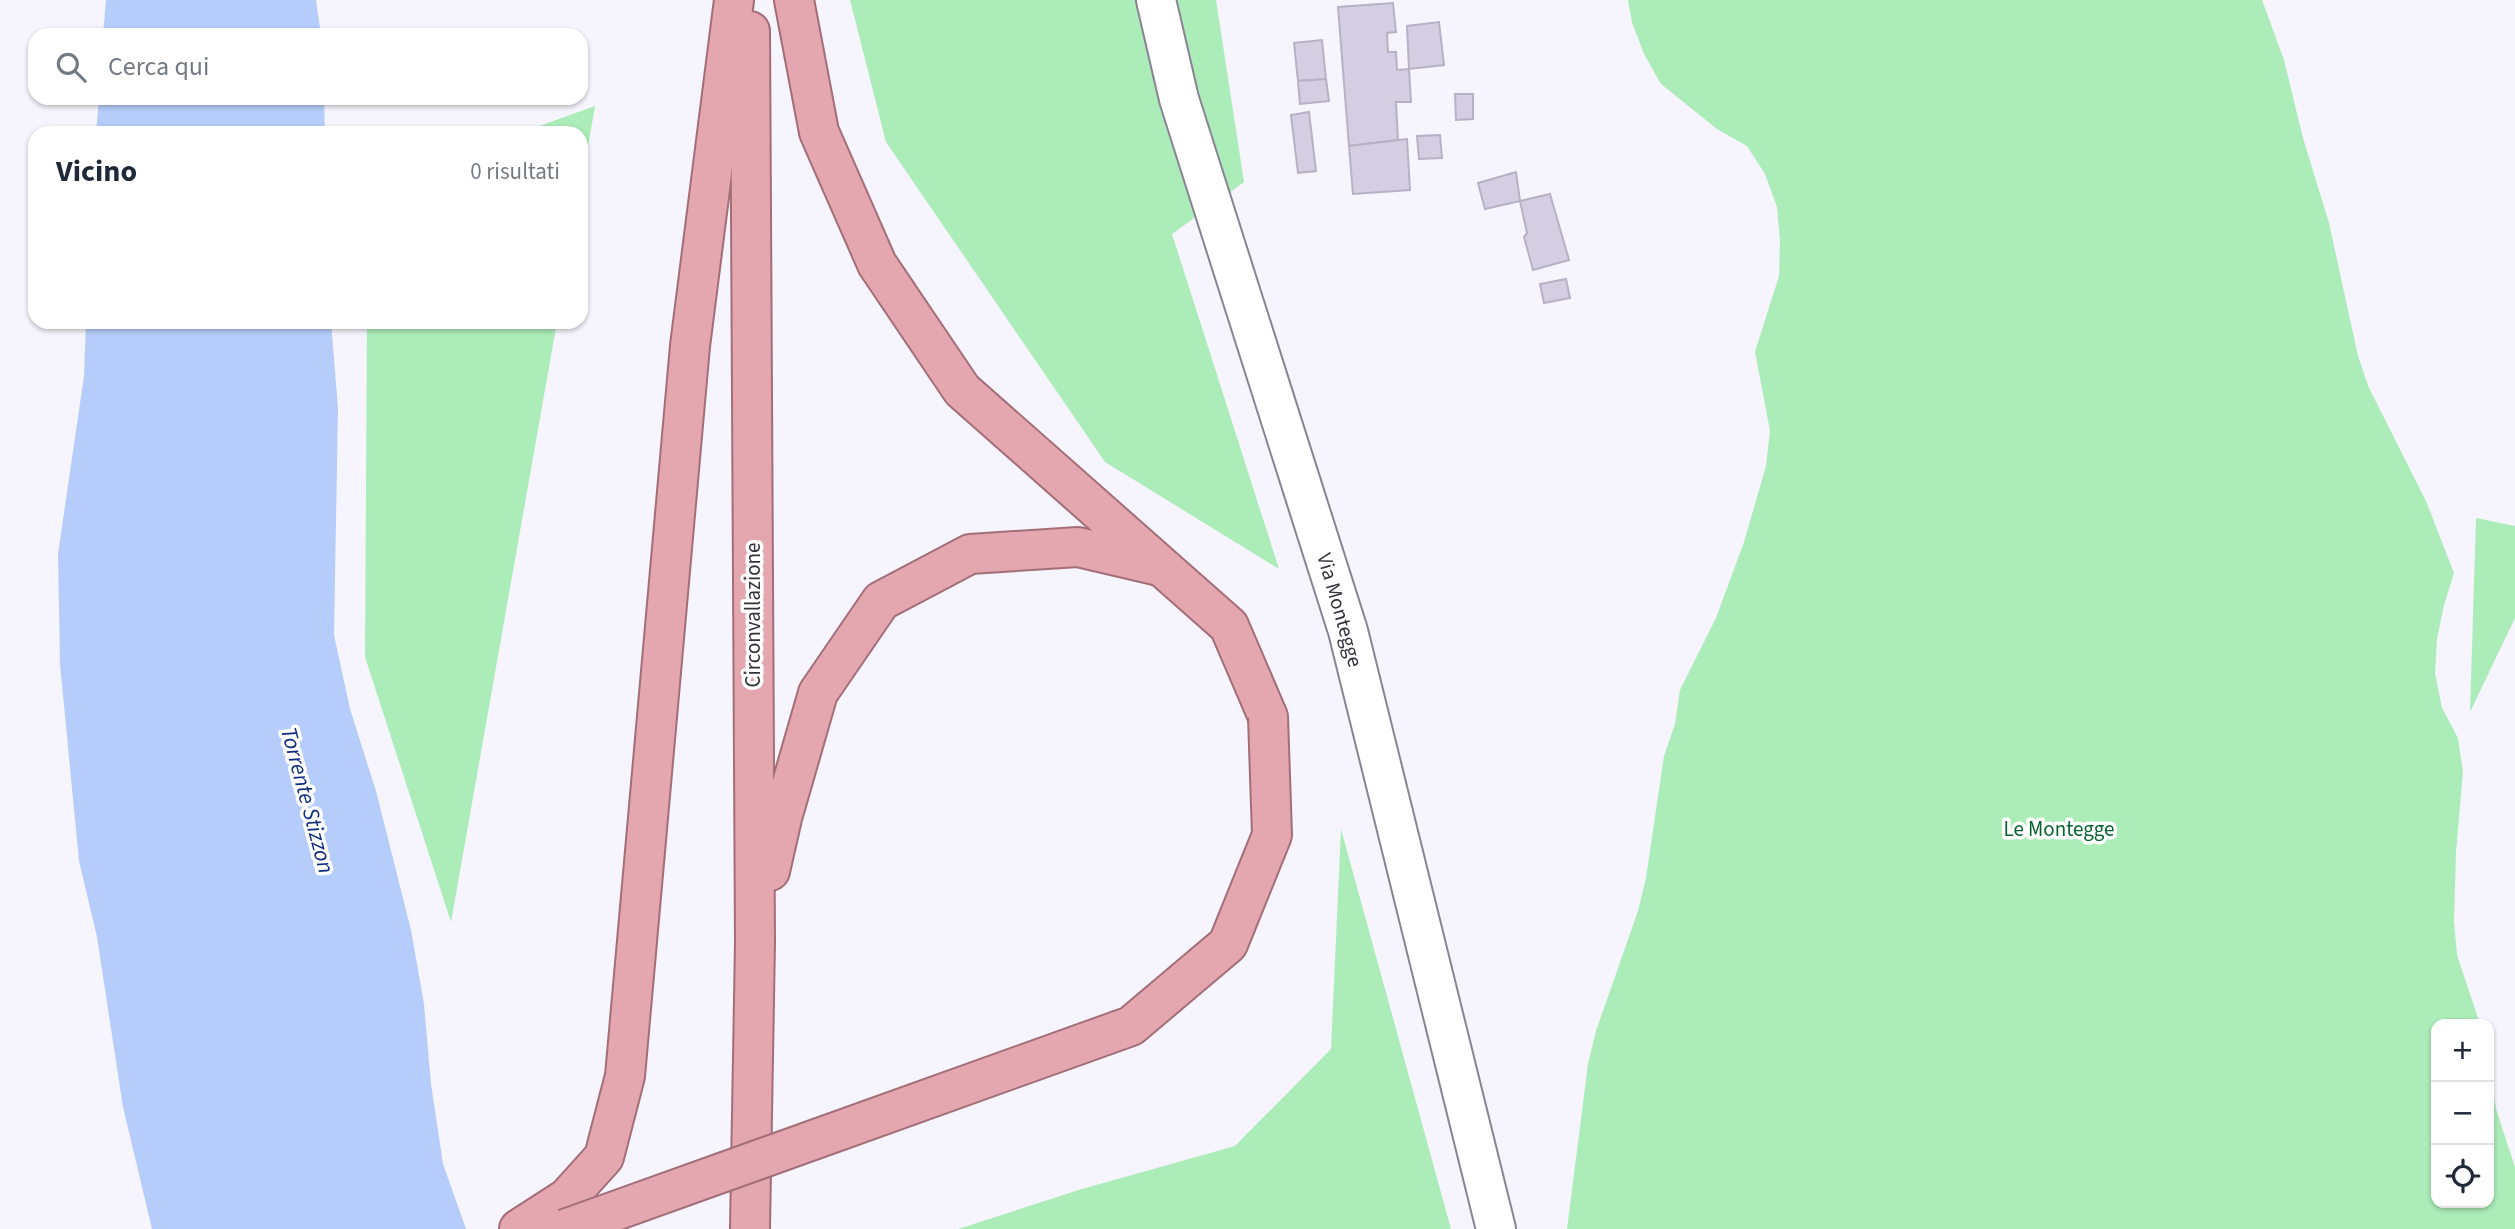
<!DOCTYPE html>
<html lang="it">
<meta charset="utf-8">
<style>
body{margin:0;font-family:"Source Sans 3",sans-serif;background:#f6f6f7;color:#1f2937}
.controls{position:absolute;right:21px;bottom:21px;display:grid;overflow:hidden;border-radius:14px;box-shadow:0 2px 5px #0004}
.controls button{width:63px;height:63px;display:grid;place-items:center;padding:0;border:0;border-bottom:2px solid #e0e1e3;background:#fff;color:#1f2937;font:35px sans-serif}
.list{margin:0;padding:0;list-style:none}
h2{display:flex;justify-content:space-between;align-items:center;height:91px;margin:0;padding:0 28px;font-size:30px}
h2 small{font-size:23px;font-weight:400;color:#747a83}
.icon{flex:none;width:38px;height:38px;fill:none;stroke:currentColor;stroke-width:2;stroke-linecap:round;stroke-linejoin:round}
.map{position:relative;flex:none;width:2515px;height:1229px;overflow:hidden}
.search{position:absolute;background:#fff;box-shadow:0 2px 5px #0004;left:28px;top:28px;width:560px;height:77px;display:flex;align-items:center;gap:18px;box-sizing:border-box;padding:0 24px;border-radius:21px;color:#747a83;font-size:26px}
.panel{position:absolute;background:#fff;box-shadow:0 2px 5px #0004;left:28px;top:126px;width:560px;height:203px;border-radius:21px}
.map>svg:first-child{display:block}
.green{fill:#acecb9}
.water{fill:#b6cdfb}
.building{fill:#d3cee2;stroke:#b6b1c5;stroke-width:2}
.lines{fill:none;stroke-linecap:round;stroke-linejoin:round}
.tertiary-casing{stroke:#888395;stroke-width:42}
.trunk-casing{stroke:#a26f79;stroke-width:42}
.tertiary{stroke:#fff;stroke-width:38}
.trunk{stroke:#e4a6af;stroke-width:38}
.trunk-bridge-casing{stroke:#a26f79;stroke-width:42;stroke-linecap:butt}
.trunk-bridge{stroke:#e4a6af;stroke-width:38}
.labels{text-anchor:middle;stroke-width:7;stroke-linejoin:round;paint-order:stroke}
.street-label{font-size:21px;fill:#34323a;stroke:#fff}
.park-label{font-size:21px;fill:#08642e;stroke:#fff}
.water-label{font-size:23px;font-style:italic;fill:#0f2c80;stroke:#fff}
</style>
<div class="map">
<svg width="2515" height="1229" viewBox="0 0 2515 1229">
<rect width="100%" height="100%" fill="#f6f4fc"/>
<g class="green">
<path d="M850,0h366l28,182 -72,52 107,335 -174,-107 -219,-320z"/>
<path d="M1628,0h634l22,60 19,78 26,85 29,133 11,32 57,113 28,72 -10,32 -7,34 -2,34 7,35 16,30 5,34 -7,80 -2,69 3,34 23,69h-44v179h53v-136l7,42 19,58v62h-948l21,-165 8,-33 42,-120 8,-33 18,-122 11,-32 5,-34 36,-72 28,-76 22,-76 4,-35 -15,-79 24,-76 1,-35 -3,-34 -12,-33 -18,-28 -30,-17 -56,-45 -17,-30 -12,-32z"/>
<path d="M595,106l-14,82v-55h-61z"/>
<path d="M367,322h190l-106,600 -86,-265z"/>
<path d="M2476,518l39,8v92l-45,94z"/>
<path d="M1341,829l110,400h-493l124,-40 153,-43 96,-97z"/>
</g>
<g class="water">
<path d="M106,0h210l5,35h-218z"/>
<path d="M99,98h225l1,35h-229z"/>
<path d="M86,322h245l7,86 -4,227 16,74 26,82 35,139 13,74 7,80 12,80 23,65h-314l-29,-122 -26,-170 -18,-76 -19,-197 -2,-110 26,-178z"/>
</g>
<g class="building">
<path d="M1393,3l3,29 -9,1 1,19h8l1,18 12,-1 2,33h-15l2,38 -49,6 -11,-139z"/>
<path d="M1439,22l5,43 -35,4 -2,-43z"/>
<path d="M1322,40l4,39 -28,2 -4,-38z"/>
<path d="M1326,79l3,22 -29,3 -2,-23z"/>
<path d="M1455,94h18v25l-17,1z"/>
<path d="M1309,112l7,59 -18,2 -7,-58z"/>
<path d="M1440,135l2,23 -23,1 -2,-23z"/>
<path d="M1407,139l3,51 -57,4 -4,-48z"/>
<path d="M1516,172l4,29 -35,8 -7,-26z"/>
<path d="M1550,194l19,66 -36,10 -9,-33 3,-4 -7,-32z"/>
<path d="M1566,279l4,19 -26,5 -4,-19z"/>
</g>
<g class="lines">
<g class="tertiary-casing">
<path id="tertiary" d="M1156,0l23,99 169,532 148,598"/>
</g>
<g class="trunk-casing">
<g id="trunk">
<path d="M794,0l25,132 58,132 85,126 267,236 39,91"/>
<path d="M750,31l5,911 -5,287"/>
<path d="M770,871l12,-53 36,-125 63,-92 89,-47 108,-7 77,18"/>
<path d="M519,1229l48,-31 37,-41 21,-81 65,-730 44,-346"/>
</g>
</g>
<use href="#tertiary" class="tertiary"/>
<use href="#trunk" class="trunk"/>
<g class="trunk-bridge-casing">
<path id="trunk-bridge" d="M565,1229l566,-203 97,-82 44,-109 -4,-118"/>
</g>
<use href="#trunk-bridge" class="trunk-bridge"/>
</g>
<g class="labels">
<g class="street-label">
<text transform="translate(1340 610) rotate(74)" y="7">Via Montegge</text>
<text transform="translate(753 615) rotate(-90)" y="7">Circonvallazione</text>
</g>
<g class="park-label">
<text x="2059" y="836">Le Montegge</text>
</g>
<g class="water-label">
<text transform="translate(308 800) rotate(75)" y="8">Torrente Stizzon</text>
</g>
</g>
</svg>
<div class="controls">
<button>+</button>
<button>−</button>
<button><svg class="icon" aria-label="locate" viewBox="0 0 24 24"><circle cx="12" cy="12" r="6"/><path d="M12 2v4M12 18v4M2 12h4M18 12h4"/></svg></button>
</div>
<div class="search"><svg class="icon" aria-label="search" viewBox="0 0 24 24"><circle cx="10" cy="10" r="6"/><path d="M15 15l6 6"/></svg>Cerca qui</div>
<section class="panel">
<h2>Vicino<small>0 risultati</small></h2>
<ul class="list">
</ul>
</section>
</div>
